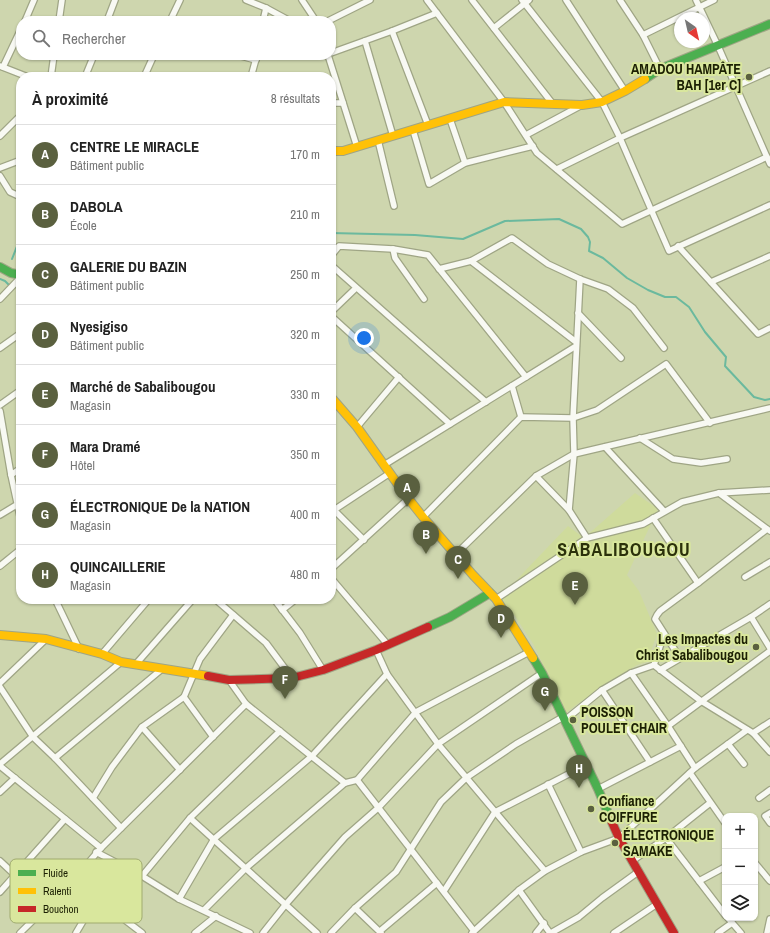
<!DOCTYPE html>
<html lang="fr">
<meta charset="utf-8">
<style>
body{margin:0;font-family:"Archivo Narrow",sans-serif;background:#f6f6f6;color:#222}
.controls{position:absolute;right:12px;bottom:12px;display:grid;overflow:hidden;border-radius:8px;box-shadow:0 1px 3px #0004}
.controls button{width:36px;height:36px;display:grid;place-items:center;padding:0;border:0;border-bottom:1px solid #e0e0e0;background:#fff;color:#222;font:20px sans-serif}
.compass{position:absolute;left:674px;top:12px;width:36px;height:36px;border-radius:50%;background:#fff;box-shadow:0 1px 3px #0004;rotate:146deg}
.you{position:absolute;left:364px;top:338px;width:14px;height:14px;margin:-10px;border:3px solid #fff;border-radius:50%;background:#1a73e8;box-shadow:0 0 0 6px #1a73e833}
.badge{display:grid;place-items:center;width:26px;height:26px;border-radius:50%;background:#5a603f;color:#fff;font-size:13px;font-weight:700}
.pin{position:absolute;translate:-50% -33px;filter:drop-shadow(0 1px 2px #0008)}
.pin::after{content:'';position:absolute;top:21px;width:14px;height:12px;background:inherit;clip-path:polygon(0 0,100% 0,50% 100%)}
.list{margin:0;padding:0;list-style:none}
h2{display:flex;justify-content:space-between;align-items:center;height:52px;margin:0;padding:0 16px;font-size:17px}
h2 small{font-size:13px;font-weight:400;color:#767676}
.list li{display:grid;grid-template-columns:26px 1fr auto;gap:12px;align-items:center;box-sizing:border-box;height:60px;padding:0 16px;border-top:1px solid #e0e0e0}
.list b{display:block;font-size:15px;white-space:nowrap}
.list p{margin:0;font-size:13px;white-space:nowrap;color:#767676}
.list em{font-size:13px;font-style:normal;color:#767676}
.icon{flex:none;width:22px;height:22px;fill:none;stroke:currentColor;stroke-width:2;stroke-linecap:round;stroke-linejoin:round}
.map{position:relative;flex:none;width:770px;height:933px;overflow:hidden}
.search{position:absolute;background:#fff;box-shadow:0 1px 3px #0004;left:16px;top:16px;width:320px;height:44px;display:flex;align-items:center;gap:10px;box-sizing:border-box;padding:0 14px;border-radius:16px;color:#767676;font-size:15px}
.panel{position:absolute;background:#fff;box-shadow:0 1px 3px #0004;left:16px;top:72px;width:320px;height:532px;border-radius:16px}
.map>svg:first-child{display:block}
.built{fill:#cfdb9c}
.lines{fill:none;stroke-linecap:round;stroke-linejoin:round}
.stream{stroke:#6bb99e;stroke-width:2}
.street-casing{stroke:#9fa585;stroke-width:8}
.fast-casing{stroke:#9fa585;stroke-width:10}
.slow-casing{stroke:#9fa585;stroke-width:10}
.jam-casing{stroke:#9fa585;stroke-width:10}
.street{stroke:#f8f9f3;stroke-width:5.5}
.fast{stroke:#4caf50;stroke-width:8}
.slow{stroke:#ffc107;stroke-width:8}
.jam{stroke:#c62828;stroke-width:8}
.poi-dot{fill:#5a603f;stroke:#d9e79d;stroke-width:1.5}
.labels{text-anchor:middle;stroke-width:4;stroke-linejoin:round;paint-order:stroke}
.poi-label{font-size:14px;font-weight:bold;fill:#1c2003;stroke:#d9e79d;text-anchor:start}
.district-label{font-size:18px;font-weight:bold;letter-spacing:1px;fill:#2b310b;stroke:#d9e79d}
.key{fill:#d9e79d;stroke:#a0ab6f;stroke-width:1}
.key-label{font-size:11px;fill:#1c2003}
</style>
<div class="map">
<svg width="770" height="933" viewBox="0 0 770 933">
<rect width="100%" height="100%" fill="#ced6ae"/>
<path class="built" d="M635,493l23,16 -31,66 12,16 18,43 -10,28 -10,3 -30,19 -31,21 -11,9 -31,-69 -19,-29 -15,-17 24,-27 44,-46 16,12z"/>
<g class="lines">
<g class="stream">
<path d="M331,233l84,2 48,4 42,-18 54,-2 22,10 7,8 2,5 -1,9 14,7 24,20 21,12 17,7h11l13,10 16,25 21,25 -1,9 29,31 11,3 5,-1"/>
<path d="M12,259l9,-23"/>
<path d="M0,279l5,2 4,4v2"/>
</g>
<g class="street-casing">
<g id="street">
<path d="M246,0l20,8 24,13"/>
<path d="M302,0l14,21"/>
<path d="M427,0l77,102 33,51 85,71 145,-67"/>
<path d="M472,0l80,103"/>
<path d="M522,0l80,102 18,36 49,113 101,-46"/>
<path d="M566,0l59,91"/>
<path d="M620,0l23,35 17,34"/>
<path d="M696,0l22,46 52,118"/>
<path d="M25,21l9,-21"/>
<path d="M59,21l3,-21"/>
<path d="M107,21l8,-21"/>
<path d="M170,21l10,-21"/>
<path d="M263,21l3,-13"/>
<path d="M328,21l42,-21"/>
<path d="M494,28l35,-28"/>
<path d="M392,31l36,94"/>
<path d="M643,35l71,-35"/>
<path d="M365,41l28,95"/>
<path d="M331,53l61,-22 45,-18"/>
<path d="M237,55l19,5"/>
<path d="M328,55l29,92"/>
<path d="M0,66l28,11"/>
<path d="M3,67l18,-38"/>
<path d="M51,77l3,-22"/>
<path d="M85,77l9,-22"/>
<path d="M144,77l10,-22"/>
<path d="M251,77l6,-22"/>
<path d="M331,103h12"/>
<path d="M450,119l15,44"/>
<path d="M413,130l16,54 36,-21 68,-17"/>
<path d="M526,135l54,-29"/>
<path d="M0,136l21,-21"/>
<path d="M378,140l16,66"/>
<path d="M0,168l21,-8"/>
<path d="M557,169l63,-31 150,-67"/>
<path d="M0,176l10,16 11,5"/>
<path d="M678,246l80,88 12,-6"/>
<path d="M393,249l2,9 29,41"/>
<path d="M331,256l8,-10 54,3 35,6 98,122"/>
<path d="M471,261l105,81"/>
<path d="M331,265l155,137"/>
<path d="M439,269l32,-8 41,-23 36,26 32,15 28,10 25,19 31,40"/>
<path d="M580,279l-7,139 1,36 -5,56 18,28"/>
<path d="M711,282l59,-26"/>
<path d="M0,299l21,-22"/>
<path d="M331,312l25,-24"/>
<path d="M578,313l43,45"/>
<path d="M331,316l119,108"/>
<path d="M0,348l21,-15"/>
<path d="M512,386l9,31"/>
<path d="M0,405l21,-15"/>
<path d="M0,411l11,64 10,46"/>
<path d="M357,427l42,-50"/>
<path d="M640,438l33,21 28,4 26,-4"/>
<path d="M605,447l59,64"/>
<path d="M384,465l192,-119"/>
<path d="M11,475l10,-7"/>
<path d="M536,476l33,34"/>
<path d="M719,493l48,36"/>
<path d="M331,507l33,33"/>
<path d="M334,510l56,-37"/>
<path d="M0,515l18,-11"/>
<path d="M423,517l98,-100 52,1 24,-8 69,-46 44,59"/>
<path d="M653,518l45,65"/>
<path d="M456,554l80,-78 38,-22 196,-46"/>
<path d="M0,566l21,-17"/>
<path d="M331,569l77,-70"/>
<path d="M745,577l25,-15"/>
<path d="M331,578l57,67"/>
<path d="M55,599l24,50"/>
<path d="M215,599l51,44 26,35"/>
<path d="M274,599l26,34 23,37"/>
<path d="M496,599l91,-61 56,-14 39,-22 37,-9 51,-3"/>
<path d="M282,610l14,-11"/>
<path d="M751,617l19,31"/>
<path d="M376,650l11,24 51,70 107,127"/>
<path d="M102,654l47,-55"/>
<path d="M680,658l-25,-39 2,-4 3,-4 38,-28 69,-54 3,2"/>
<path d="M136,664l57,-65"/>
<path d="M654,665l47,36 52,32 17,19"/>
<path d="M660,670l91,-53 19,-13"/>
<path d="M631,673l37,53 27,42"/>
<path d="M229,680l17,24 99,79"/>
<path d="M0,683l46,-44"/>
<path d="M0,687l33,50 22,21 66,70"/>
<path d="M602,690l48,72"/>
<path d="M184,697l29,40"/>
<path d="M565,720l37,-30 29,-17 23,-8 10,-31"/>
<path d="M668,726l102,-75"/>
<path d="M142,727l38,43"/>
<path d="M753,733l17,-11"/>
<path d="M728,744l16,20"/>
<path d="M55,758l107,-89"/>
<path d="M0,764l121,-102"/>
<path d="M0,766l101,82"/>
<path d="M690,773l35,50"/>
<path d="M357,780l117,151"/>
<path d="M548,784l33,68"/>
<path d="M598,789l83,-43"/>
<path d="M0,792l15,-14"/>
<path d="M93,798l19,-31 30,-40 42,-30 16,-38 33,-44"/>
<path d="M759,798l11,-8"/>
<path d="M770,813l-5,3 5,7"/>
<path d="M190,818l127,115"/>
<path d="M666,838l59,77"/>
<path d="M96,852l46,24 37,23 71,34"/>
<path d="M0,861l15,14"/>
<path d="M632,861l34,-23 44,-35"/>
<path d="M755,863l15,18"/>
<path d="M142,876l48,-58 90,-87"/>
<path d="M699,881l26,-14"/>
<path d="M70,884l25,17 17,9 30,23"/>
<path d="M519,890l31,43"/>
<path d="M444,891l51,-79 91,-47"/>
<path d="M0,892l65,-73"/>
<path d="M179,899l35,-60 98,-83 75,-82"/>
<path d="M355,908l26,25"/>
<path d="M204,910l42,-42 99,-85 12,-3 59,-68 113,-60"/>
<path d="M728,918l13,15"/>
<path d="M380,931l57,-48"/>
<path d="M20,933l50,-49 31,-36 145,-144"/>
<path d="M76,933l19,-32"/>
<path d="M195,933l21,-17"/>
<path d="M263,933l23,-29 59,-67 33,-29 60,-64 104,-71"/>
<path d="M331,933l24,-25 41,-36 45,-70 25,-24 50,-34 47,-27"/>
<path d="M472,933l47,-43 26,-19 36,-19 38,-14 76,-70 52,-38"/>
<path d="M536,933l8,-10"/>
<path d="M551,933l28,-16 23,-19 36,-26"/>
<path d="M614,933l43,-29"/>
<path d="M718,933l14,-10"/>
<path d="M767,933l3,-14"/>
</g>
</g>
<g class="fast-casing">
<g id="fast">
<path d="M645,79l15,-10 110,-45"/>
<path d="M0,267l11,6 10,2"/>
<path d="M428,627l22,-10 40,-24"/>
<path d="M533,658l9,15 56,116 12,29"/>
</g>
</g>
<g class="slow-casing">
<g id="slow">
<path d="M331,151h12l161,-49 78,3 20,-3 23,-11 20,-12"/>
<path d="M331,397l26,30 47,66 19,24 50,58 23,24 37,59"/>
<path d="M0,635l46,4 56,15 19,8 87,14"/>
</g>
</g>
<g class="jam-casing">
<g id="jam">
<path d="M208,676l21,4 63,-2 31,-8 53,-20 52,-23"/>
<path d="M610,818l9,20 55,95"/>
</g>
</g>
<use href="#street" class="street"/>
<use href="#fast" class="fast"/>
<use href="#slow" class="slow"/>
<use href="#jam" class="jam"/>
</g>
<g class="poi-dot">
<circle cx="749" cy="77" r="4"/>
<circle cx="756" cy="647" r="4"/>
<circle cx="573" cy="720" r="4"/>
<circle cx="591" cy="809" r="4"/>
<circle cx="615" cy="843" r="4"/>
</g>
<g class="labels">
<g class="poi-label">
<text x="741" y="74" text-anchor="end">AMADOU HAMPÂTE<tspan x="741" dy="16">BAH [1er C]</tspan></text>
<text x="748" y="644" text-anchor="end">Les Impactes du<tspan x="748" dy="16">Christ Sabalibougou</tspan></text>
<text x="581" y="717">POISSON<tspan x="581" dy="16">POULET CHAIR</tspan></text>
<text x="599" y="806">Confiance<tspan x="599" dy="16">COIFFURE</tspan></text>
<text x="623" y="840">ÉLECTRONIQUE<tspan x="623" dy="16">SAMAKE</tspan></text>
</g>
<g class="district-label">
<text x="624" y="556">SABALIBOUGOU</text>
</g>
</g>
<rect x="10" y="859" width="132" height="64" rx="6" class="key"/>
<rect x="18" y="870" width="18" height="6" fill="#4caf50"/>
<rect x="18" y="888" width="18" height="6" fill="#ffc107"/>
<rect x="18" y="906" width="18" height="6" fill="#c62828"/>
<g class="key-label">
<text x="43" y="877">Fluide</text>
<text x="43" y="895">Ralenti</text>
<text x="43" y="913">Bouchon</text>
</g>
</svg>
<div class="controls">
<button>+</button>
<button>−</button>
<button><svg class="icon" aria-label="layers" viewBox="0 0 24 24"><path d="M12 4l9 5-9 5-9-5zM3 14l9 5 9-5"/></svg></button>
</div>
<svg class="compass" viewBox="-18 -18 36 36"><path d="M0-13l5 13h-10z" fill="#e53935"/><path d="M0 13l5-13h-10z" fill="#767676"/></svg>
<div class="you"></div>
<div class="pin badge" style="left:407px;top:507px">A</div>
<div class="pin badge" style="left:426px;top:554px">B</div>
<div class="pin badge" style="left:458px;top:579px">C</div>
<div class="pin badge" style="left:501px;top:638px">D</div>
<div class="pin badge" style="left:575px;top:605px">E</div>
<div class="pin badge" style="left:285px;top:699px">F</div>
<div class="pin badge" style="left:545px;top:711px">G</div>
<div class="pin badge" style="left:579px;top:788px">H</div>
<div class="search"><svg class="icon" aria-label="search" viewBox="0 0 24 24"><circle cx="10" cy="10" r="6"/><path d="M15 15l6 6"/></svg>Rechercher</div>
<section class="panel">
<h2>À proximité<small>8 résultats</small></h2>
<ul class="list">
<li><span class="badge">A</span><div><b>CENTRE LE MIRACLE</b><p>Bâtiment public</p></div><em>170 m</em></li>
<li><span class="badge">B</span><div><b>DABOLA</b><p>École</p></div><em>210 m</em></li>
<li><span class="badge">C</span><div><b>GALERIE DU BAZIN</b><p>Bâtiment public</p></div><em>250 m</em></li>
<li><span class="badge">D</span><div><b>Nyesigiso</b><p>Bâtiment public</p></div><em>320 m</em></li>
<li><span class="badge">E</span><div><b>Marché de Sabalibougou</b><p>Magasin</p></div><em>330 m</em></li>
<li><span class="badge">F</span><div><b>Mara Dramé</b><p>Hôtel</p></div><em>350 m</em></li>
<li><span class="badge">G</span><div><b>ÉLECTRONIQUE De la NATION</b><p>Magasin</p></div><em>400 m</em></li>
<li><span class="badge">H</span><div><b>QUINCAILLERIE</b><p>Magasin</p></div><em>480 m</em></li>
</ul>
</section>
</div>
